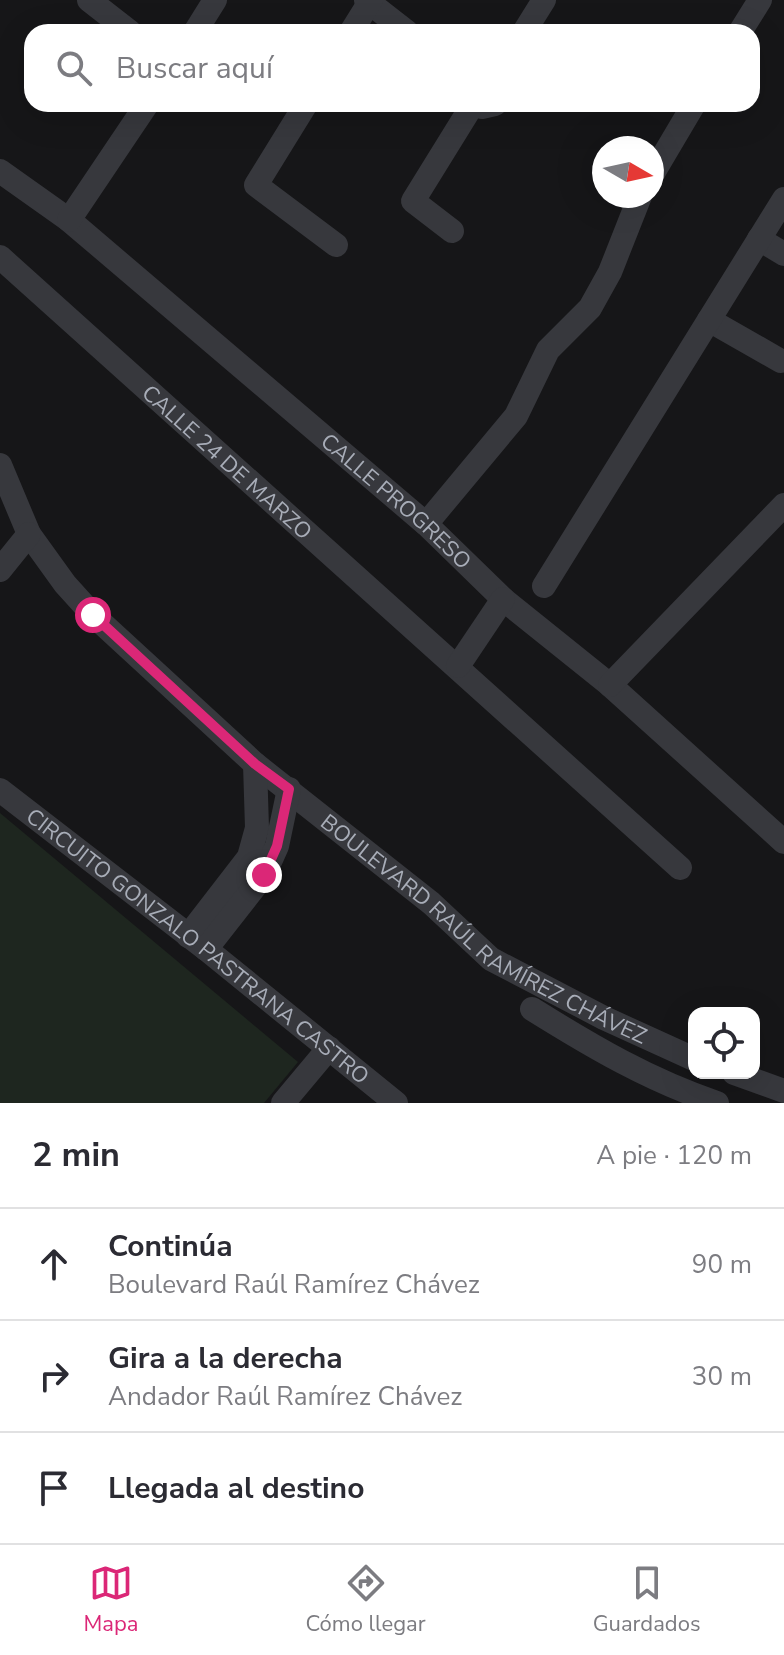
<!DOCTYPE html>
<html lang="es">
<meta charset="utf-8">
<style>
body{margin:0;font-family:"Nunito Sans",sans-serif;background:#f7f7f7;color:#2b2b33}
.controls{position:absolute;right:24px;bottom:24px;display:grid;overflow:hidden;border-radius:16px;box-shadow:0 8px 32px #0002}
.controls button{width:72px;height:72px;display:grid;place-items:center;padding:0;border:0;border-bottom:2px solid #e1e1e2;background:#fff;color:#2b2b33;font:40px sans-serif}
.compass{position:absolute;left:592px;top:136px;width:72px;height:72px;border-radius:50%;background:#fff;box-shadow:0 8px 32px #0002;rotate:99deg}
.stop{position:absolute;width:24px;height:24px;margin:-18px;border:6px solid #db2777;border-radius:50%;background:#fff}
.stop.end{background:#db2777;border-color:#fff;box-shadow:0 2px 8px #0008}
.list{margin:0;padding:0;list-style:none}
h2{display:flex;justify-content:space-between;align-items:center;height:104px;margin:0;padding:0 32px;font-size:34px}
h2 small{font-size:26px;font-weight:400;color:#7c7c81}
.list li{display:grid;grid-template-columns:52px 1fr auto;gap:24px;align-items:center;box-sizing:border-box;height:112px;padding:0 32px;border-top:2px solid #e1e1e2}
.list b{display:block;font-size:30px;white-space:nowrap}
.list p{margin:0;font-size:26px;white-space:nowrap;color:#7c7c81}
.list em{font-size:26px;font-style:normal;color:#7c7c81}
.icon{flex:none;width:44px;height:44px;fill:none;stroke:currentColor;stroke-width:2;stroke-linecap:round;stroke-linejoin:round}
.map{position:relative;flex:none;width:784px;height:1103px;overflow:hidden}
.search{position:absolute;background:#fff;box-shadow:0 8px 32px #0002;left:24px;right:24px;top:24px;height:88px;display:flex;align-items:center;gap:20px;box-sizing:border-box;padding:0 28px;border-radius:24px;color:#7c7c81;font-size:30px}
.sheet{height:440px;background:#fff}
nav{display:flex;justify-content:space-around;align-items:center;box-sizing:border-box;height:112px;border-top:2px solid #e1e1e2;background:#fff;font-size:22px;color:#7c7c81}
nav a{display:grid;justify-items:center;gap:4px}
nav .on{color:#db2777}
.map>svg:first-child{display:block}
.green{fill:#1e261f}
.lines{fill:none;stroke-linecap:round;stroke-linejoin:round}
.minor{stroke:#37383d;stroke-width:24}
.route{stroke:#db2777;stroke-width:10}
.labels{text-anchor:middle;stroke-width:8;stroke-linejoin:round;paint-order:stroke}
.street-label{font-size:22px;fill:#a8adb8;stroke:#111113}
</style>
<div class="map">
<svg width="784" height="1103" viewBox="0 0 784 1103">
<rect width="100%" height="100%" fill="#161618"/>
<path class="green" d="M0,813l298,249 -34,41h-264z"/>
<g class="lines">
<g class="minor">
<path d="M89,0l41,32"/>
<path d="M366,0l41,32"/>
<path d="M195,32l20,-32"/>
<path d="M351,32l20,-32"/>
<path d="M524,32l20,-32"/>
<path d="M740,32l20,-32"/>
<path d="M306,104l-50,81 80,60"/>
<path d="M476,104l6,3 13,-3"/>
<path id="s1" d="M0,171l69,49 357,304 77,75 107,86 174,157"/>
<path d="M652,175l42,-71"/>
<path d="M69,220l78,-116"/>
<path d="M452,231l-39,-30 60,-97"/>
<path d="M759,239l25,15"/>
<path id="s2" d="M0,257c225,205 455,406 680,611"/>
<path d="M709,320l72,41"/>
<path id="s3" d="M0,465l29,69 36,50 28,31 162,149 176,139 60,56 113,59 90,41"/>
<path d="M426,524l90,-108 32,-66 42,-42 20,-36 30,-76"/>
<path d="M0,570l29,-36"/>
<path d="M544,586l240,-387"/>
<path d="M458,666l45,-67"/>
<path d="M610,685l174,-180"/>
<path id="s4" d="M0,790l206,159 190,154"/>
<path d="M188,936l61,-79 8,-29 -2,-64"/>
<path d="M206,949l58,-74 13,-29 12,-57"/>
<path d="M532,1009c61,38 117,71 185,94"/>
<path d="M734,1073l50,18"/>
<path d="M283,1103l46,-55"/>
</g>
</g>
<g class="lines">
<path class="route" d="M93,615l162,149 34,25 -12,57 -13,29"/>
</g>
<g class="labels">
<g class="street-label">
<text dy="8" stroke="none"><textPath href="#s2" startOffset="306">CALLE 24 DE MARZO</textPath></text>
<text dy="8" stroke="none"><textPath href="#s1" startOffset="516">CALLE PROGRESO</textPath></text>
<text dy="8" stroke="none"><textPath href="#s3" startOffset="682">BOULEVARD RAÚL RAMÍREZ CHÁVEZ</textPath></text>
<text dy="8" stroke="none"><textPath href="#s4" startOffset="252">CIRCUITO GONZALO PASTRANA CASTRO</textPath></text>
</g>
</g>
</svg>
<div class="controls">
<button><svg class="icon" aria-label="locate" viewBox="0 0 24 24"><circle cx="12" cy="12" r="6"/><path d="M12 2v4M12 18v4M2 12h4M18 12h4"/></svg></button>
</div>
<svg class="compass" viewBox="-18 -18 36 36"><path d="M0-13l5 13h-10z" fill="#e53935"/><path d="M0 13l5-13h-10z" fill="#7c7c81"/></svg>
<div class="stop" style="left:93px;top:615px"></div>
<div class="stop end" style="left:264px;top:875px"></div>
<div class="search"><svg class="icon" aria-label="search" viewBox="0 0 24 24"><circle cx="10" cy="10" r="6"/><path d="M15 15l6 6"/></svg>Buscar aquí</div>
</div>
<section class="sheet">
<h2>2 min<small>A pie · 120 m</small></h2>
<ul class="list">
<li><svg class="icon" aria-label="ahead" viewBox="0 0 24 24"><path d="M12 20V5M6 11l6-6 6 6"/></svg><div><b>Continúa</b><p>Boulevard Raúl Ramírez Chávez</p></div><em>90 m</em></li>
<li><svg class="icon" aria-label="right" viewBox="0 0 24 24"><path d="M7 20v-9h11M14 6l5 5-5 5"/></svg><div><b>Gira a la derecha</b><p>Andador Raúl Ramírez Chávez</p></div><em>30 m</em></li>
<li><svg class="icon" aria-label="arrive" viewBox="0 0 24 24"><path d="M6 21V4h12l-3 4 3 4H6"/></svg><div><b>Llegada al destino</b></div></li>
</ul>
</section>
<nav>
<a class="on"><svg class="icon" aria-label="map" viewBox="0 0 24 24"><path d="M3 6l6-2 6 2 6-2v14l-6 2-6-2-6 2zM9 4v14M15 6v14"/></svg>Mapa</a>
<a><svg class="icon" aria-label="directions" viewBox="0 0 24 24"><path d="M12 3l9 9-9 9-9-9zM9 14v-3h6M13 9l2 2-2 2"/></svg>Cómo llegar</a>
<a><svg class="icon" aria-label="saved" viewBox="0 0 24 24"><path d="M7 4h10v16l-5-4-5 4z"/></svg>Guardados</a>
</nav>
